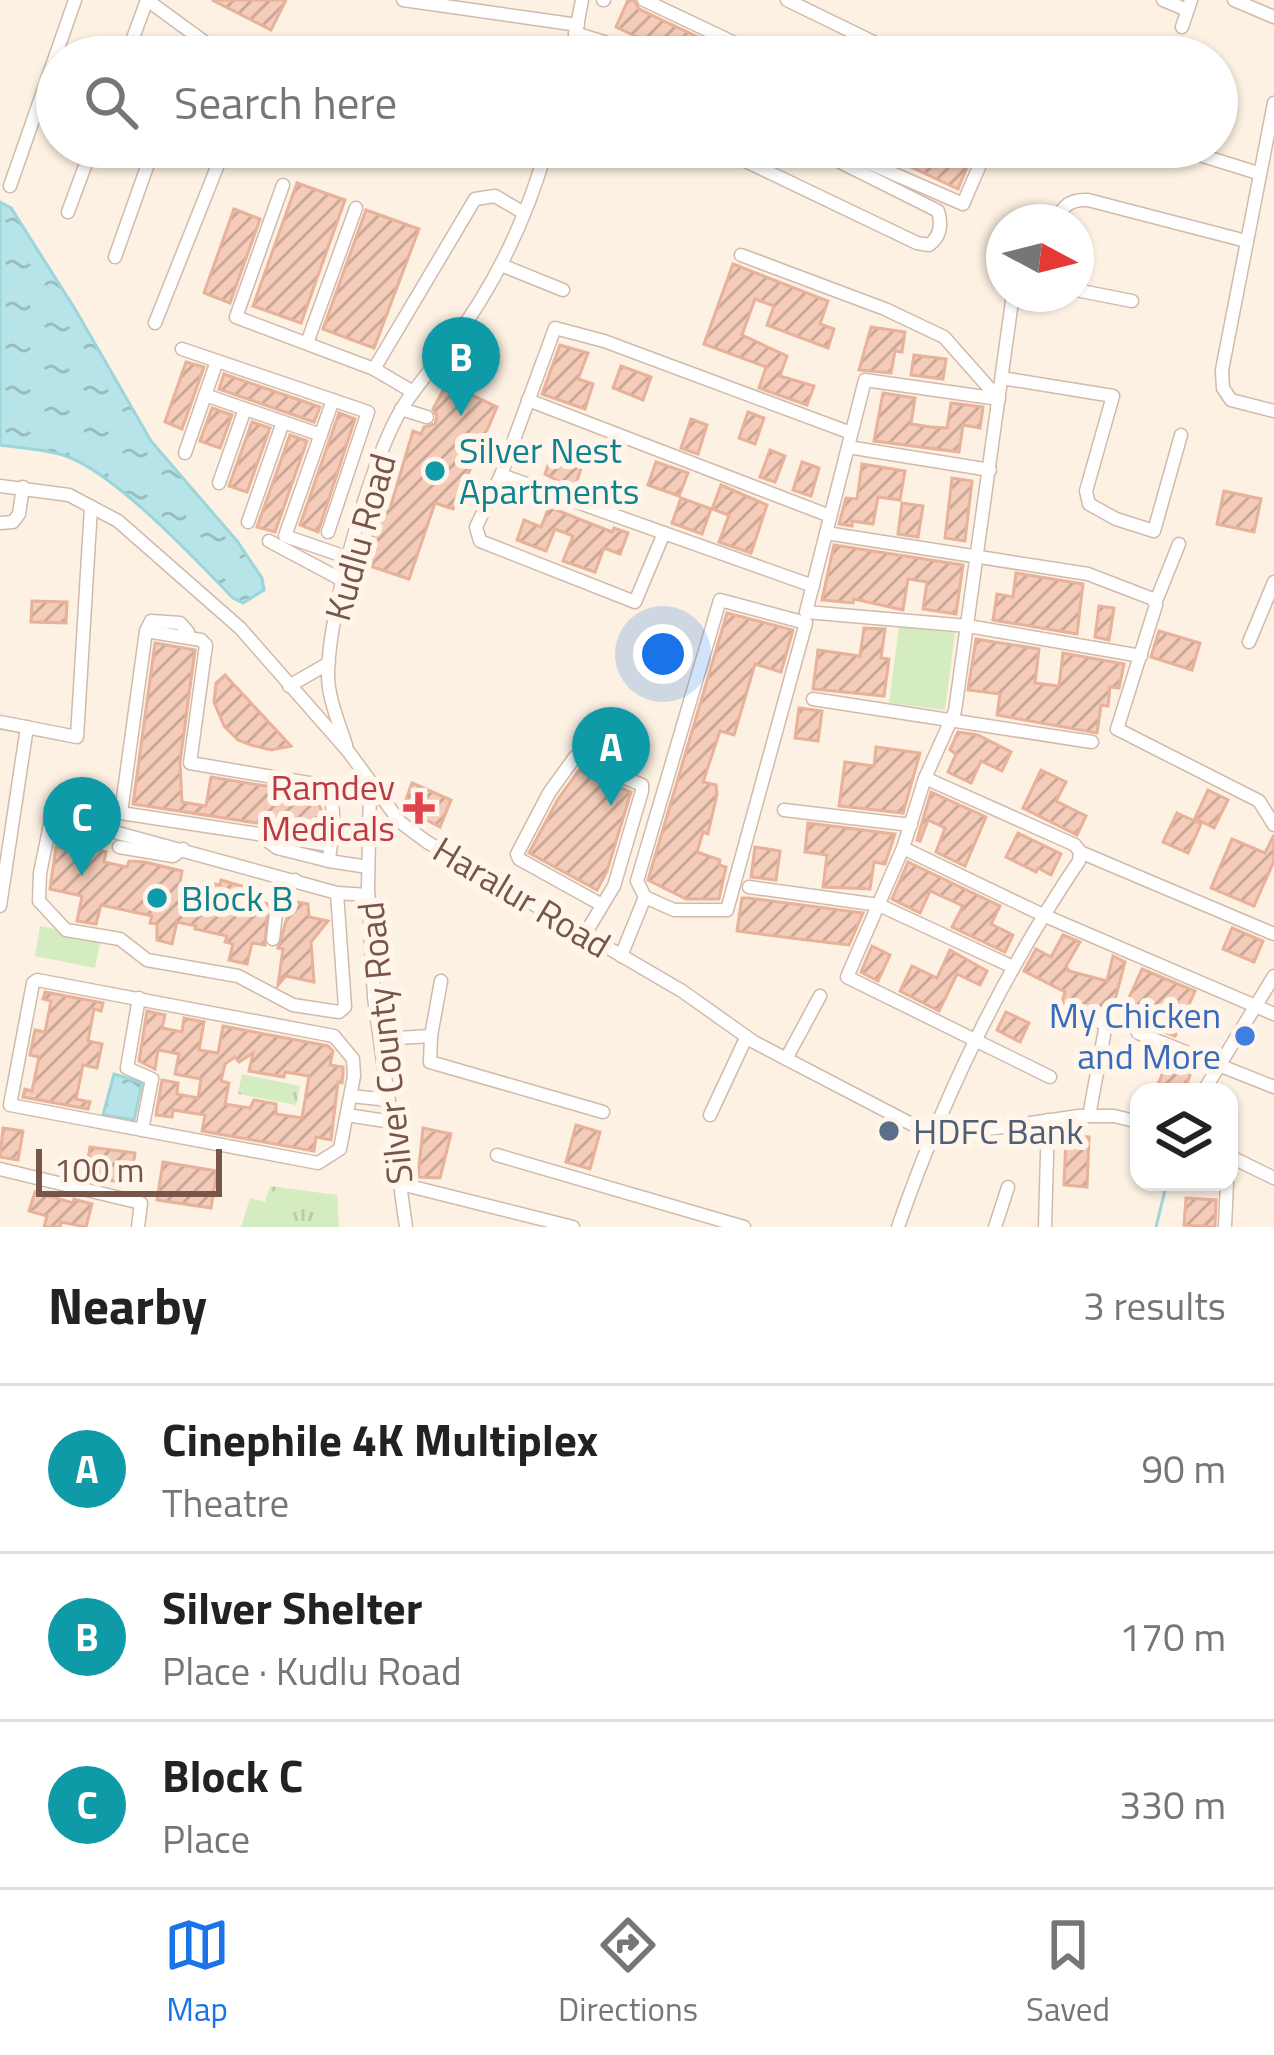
<!DOCTYPE html>
<meta charset="utf-8">
<style>
body{margin:0;font-family:"Titillium Web",sans-serif;background:#f6f6f6;color:#222}
.controls{position:absolute;right:36px;bottom:36px;display:grid;overflow:hidden;border-radius:24px;box-shadow:0 3px 9px #0004}
.controls button{width:108px;height:108px;display:grid;place-items:center;padding:0;border:0;border-bottom:3px solid #e0e0e0;background:#fff;color:#222;font:60px sans-serif}
.compass{position:absolute;left:986px;top:204px;width:108px;height:108px;border-radius:50%;background:#fff;box-shadow:0 3px 9px #0004;rotate:97deg}
.scale{position:absolute;left:36px;bottom:30px;width:186px;box-sizing:border-box;padding-left:12px;border:6px solid #775548;border-top:0;font-size:33px;line-height:42px;white-space:nowrap;color:#775548;-webkit-text-stroke:9px #fff5ea;paint-order:stroke}
.you{position:absolute;left:663px;top:654px;width:42px;height:42px;margin:-30px;border:9px solid #fff;border-radius:50%;background:#1a73e8;box-shadow:0 0 0 18px #1a73e833}
.badge{display:grid;place-items:center;width:78px;height:78px;border-radius:50%;background:#1a73e8;color:#fff;font-size:39px;font-weight:700}
.pin{position:absolute;translate:-50% -99px;filter:drop-shadow(0 3px 6px #0008)}
.pin::after{content:'';position:absolute;top:63px;width:42px;height:36px;background:inherit;clip-path:polygon(0 0,100% 0,50% 100%)}
.list{margin:0;padding:0;list-style:none}
h2{display:flex;justify-content:space-between;align-items:center;height:156px;margin:0;padding:0 48px;font-size:51px}
h2 small{font-size:39px;font-weight:400;color:#767676}
.list li{display:grid;grid-template-columns:78px 1fr auto;gap:36px;align-items:center;box-sizing:border-box;height:168px;padding:0 48px;border-top:3px solid #e0e0e0}
.list b{display:block;font-size:45px;white-space:nowrap}
.list p{margin:0;font-size:39px;white-space:nowrap;color:#767676}
.list em{font-size:39px;font-style:normal;color:#767676}
.icon{flex:none;width:66px;height:66px;fill:none;stroke:currentColor;stroke-width:2;stroke-linecap:round;stroke-linejoin:round}
.map{position:relative;flex:none;width:1274px;height:1227px;overflow:hidden}
.search{position:absolute;background:#fff;box-shadow:0 3px 9px #0004;left:36px;right:36px;top:36px;height:132px;display:flex;align-items:center;gap:30px;box-sizing:border-box;padding:0 42px;border-radius:66px;color:#767676;font-size:45px}
.sheet{height:660px;background:#fff}
nav{display:flex;justify-content:space-around;align-items:center;box-sizing:border-box;height:168px;border-top:3px solid #e0e0e0;background:#fff;font-size:33px;color:#767676}
nav a{display:grid;justify-items:center;gap:6px}
nav .on{color:#1a73e8}
.map>svg:first-child{display:block}
.grass{fill:url(#grass-tufts)}
.pitch{fill:#d5ecc1}
.water{fill:url(#water-ripples);stroke:#9cd5da;stroke-width:3}
.lines{fill:none;stroke-linecap:round;stroke-linejoin:round}
.stream{stroke:#9cd5da;stroke-width:3}
.building{fill:url(#building-hatch);stroke:#e8b199;stroke-width:3;fill-rule:evenodd}
.minor-casing{stroke:#d1baac;stroke-width:15}
.minor{stroke:#fff;stroke-width:12}
.culture-dot{fill:#0f9aa8;stroke:#fff5ea;stroke-width:4.5}
.health-dot{fill:#e0444e;stroke:#fff5ea;stroke-width:4.5}
.shop-dot{fill:#3f7fe0;stroke:#fff5ea;stroke-width:4.5}
.service-dot{fill:#5c6f8a;stroke:#fff5ea;stroke-width:4.5}
.labels{text-anchor:middle;stroke-width:12;stroke-linejoin:round;paint-order:stroke}
.culture-label{font-size:36px;fill:#0d838f;stroke:#fff5ea;text-anchor:start}
.street-label{font-size:36px;fill:#775548;stroke:#fff5ea}
.health-label{font-size:36px;fill:#be3a42;stroke:#fff5ea;text-anchor:end}
.shop-label{font-size:36px;fill:#366cbe;stroke:#fff5ea;text-anchor:end}
.service-label{font-size:36px;fill:#4e5e75;stroke:#fff5ea;text-anchor:start}
</style>
<div class="map">
<svg width="1274" height="1227" viewBox="0 0 1274 1227">
<defs>
<pattern id="grass-tufts" width="24" height="20" patternUnits="userSpaceOnUse" patternTransform="scale(3)"><rect width="24" height="20" fill="#d5ecc1"/><path d="M3 7l-1-3M5 7V3M7 7l1-3M15 17l-1-3M17 17v-4M19 17l1-3" fill="none" stroke="#bacca7"/></pattern>
<pattern id="water-ripples" width="26" height="14" patternUnits="userSpaceOnUse" patternTransform="scale(3)"><rect width="26" height="14" fill="#b6e4e8"/><path d="M2 4q2-2 4 0t4 0M15 11q2-2 4 0t4 0" fill="none" stroke="#99bcbe"/></pattern>
<pattern id="building-hatch" width="6" height="6" patternUnits="userSpaceOnUse" patternTransform="scale(3)"><rect width="6" height="6" fill="#f4ccb9"/><path d="M-1 1l2-2M0 6l6-6M5 7l2-2" fill="none" stroke="#caa898"/></pattern>
</defs>
<rect width="100%" height="100%" fill="#fdf1e3"/>
<g class="grass">
<path d="M242,1074l58,12 -4,19 -58,-11z"/>
<path d="M270,1186l67,9 2,32h-98l9,-29 15,4z"/>
</g>
<g class="pitch">
<path d="M899,626l56,7 -10,77 -56,-7z"/>
<path d="M40,926l61,12 -6,30 -60,-12z"/>
</g>
<g class="water">
<path d="M0,202l11,6 64,101 76,132 86,100 25,37 2,12 -21,13 -10,-5c-38,-39 -117,-124 -167,-142 -20,-7 -45,-8 -66,-11z"/>
<path d="M114,1074l28,9 -8,37 -31,-5z"/>
</g>
<g class="lines">
<path class="stream" d="M1156,1227l11,-45"/>
</g>
<g class="building">
<path d="M212,0h74l-15,30z"/>
<path d="M628,0h6l5,9 101,48h-60l-64,-30z"/>
<path d="M868,147h77l4,9 19,9 -10,24z"/>
<path d="M297,183l48,17 -44,123 -48,-17z"/>
<path d="M234,209l26,10 -30,84 -26,-10z"/>
<path d="M366,210l53,19 -45,119 -51,-19z"/>
<path d="M733,264l95,37 -8,23 14,5 -6,19 -61,-23 7,-19 -19,-7 -13,36 45,21 -7,20 34,10 -7,19 -48,-17 7,-21 -62,-23z"/>
<path d="M871,327l34,5 -3,20 -7,-1 -4,22 -32,-3z"/>
<path d="M560,345l28,8 -10,26 15,5 -8,25 -43,-15z"/>
<path d="M914,355l32,4 -3,20 -32,-4z"/>
<path d="M186,362l18,5 -22,62 -17,-7z"/>
<path d="M621,366l30,11 -8,23 -30,-12z"/>
<path d="M224,374l96,33 -6,15 -95,-33z"/>
<path d="M447,383l50,24 -44,102 -18,-6 -26,76 -45,-15 20,-62 7,3 22,-74 8,3 3,-7 11,-3 2,-8 -4,-7z"/>
<path d="M883,393l32,5 -4,26 20,3 16,1 4,-25 32,4 -3,21 -17,-3 -4,27 -85,-11z"/>
<path d="M212,408l20,7 -12,33 -20,-7z"/>
<path d="M748,412l16,6 -9,26 -16,-6z"/>
<path d="M339,413l16,6 -37,113 -18,-7z"/>
<path d="M691,419l16,6 -9,29 -17,-6z"/>
<path d="M252,422l18,6 -23,64 -18,-6z"/>
<path d="M290,435l17,6 -32,91 -18,-5z"/>
<path d="M770,450l15,6 -10,26 -15,-5z"/>
<path d="M553,452l30,11 -9,26 -29,-15z"/>
<path d="M656,462l32,11 -9,23 -31,-11z"/>
<path d="M802,462l17,6 -8,28 -18,-6z"/>
<path d="M862,464l43,7 -5,29 -22,-3 -5,27 -21,-3v5l-13,-2 7,-26 11,1z"/>
<path d="M952,478l20,3 -7,60 -20,-3z"/>
<path d="M721,485l46,20 -16,48 -32,-11 10,-27 -17,-6z"/>
<path d="M1224,491l37,8 -7,33 -37,-8z"/>
<path d="M681,498l30,11 -9,25 -30,-11z"/>
<path d="M902,503l21,3 -5,31 -20,-3z"/>
<path d="M549,507l63,25 2,-4 14,5 -8,21 -16,-6 -9,24 -32,-11 10,-25 -18,-7 -9,22 -29,-11 7,-20 17,7z"/>
<path d="M834,545l129,20 -7,49 -33,-5 4,-27 -19,-3 -5,31 -49,-11 -1,4 -31,-3z"/>
<path d="M1016,573l67,11 -6,50 -84,-14 4,-26 16,3z"/>
<path d="M32,601l35,1 -1,21 -35,-1z"/>
<path d="M1099,606l15,2 -5,32 -14,-3z"/>
<path d="M727,613l66,17 -12,42 -26,-8 -21,71 -14,-4 -17,51 13,3 1,9 -9,40 -5,-2 -6,20 23,8 -1,5 7,2 -7,32h-33l-38,-19z"/>
<path d="M864,628l21,1 -4,29 8,1 -5,37 -71,-7 5,-39 42,6z"/>
<path d="M1159,631l41,12 -8,27 -41,-13z"/>
<path d="M976,639l63,10 -4,34 24,3 4,-33 61,11 -5,24 -9,-1 -2,19 -7,-1 -4,28 -100,-18 3,-21 -32,-4z"/>
<path d="M155,643l40,7 -15,112 2,40 24,4 5,-29 103,17 8,18v21l-189,-29z"/>
<path d="M225,675l66,71 -20,4 -20,-5 -13,-5 -14,-14 -10,-24 2,-19z"/>
<path d="M799,708l23,3 -4,30 -23,-3z"/>
<path d="M958,732l20,3 33,17 -9,19 -21,-10 -10,22 -23,-11 8,-18 -6,-4z"/>
<path d="M876,747l44,6 -17,60 -64,-7 6,-44 29,4z"/>
<path d="M579,770l52,22 -24,79 -10,19 -68,-37 29,-54z"/>
<path d="M1041,770l25,12 -10,19 30,15 -9,19 -54,-27z"/>
<path d="M412,783l39,17 -11,27 -37,-19z"/>
<path d="M1208,790l20,10 -14,28 -19,-10z"/>
<path d="M931,792l55,25 -21,49 -29,-14 9,-24 -17,-8 -8,21 -3,-1z"/>
<path d="M1177,813l24,11 -13,29 -25,-11z"/>
<path d="M808,823l87,11 -10,30 -11,-2 -4,27 -47,-2 4,-32 -22,-3z"/>
<path d="M1018,833l43,21 -10,21 -13,-7 -2,4 -30,-15z"/>
<path d="M1274,835v26l-20,45 -43,-18 21,-49 33,14z"/>
<path d="M73,841l33,11 -2,10 23,5 2,-6 16,1 37,9 -2,12 23,5 1,-6 16,3 1,-5 37,11 -2,10 12,3 -3,41 -13,-2 -5,21 -18,-4 4,-16 -8,-2 2,-6 -32,-7 1,-3 -19,-4 -5,22 -15,-4v-16l-7,-1 2,-7 -51,-11 -5,19 -19,-3 5,-25 -32,-7 6,-42 10,1z"/>
<path d="M755,847l25,4 -4,29 -25,-3z"/>
<path d="M908,862l92,44 -9,18 22,11 -8,17 -53,-25 11,-21 -33,-15 -10,22 -28,-14z"/>
<path d="M742,898h6l115,15 -14,32 -34,-4 -78,-10z"/>
<path d="M292,901l16,3 1,13 19,4 -17,21 3,40 -28,-6 -8,9 5,-36 -5,-1z"/>
<path d="M1232,928l31,13 -9,21 -31,-13z"/>
<path d="M1063,935l17,7 -14,24 3,5 38,10 6,-25 12,6 -14,53 -49,-12 3,-11 -41,-21 12,-22 15,8z"/>
<path d="M872,946l18,9 -12,26 -17,-9z"/>
<path d="M950,950l37,21 -7,14 -23,-11 -18,37 -39,-20 12,-25 25,12z"/>
<path d="M1142,969l53,22 -20,45 -16,-6 8,-17 -23,-10v8l-20,-2z"/>
<path d="M45,992l58,11 -2,8 -7,-2 -6,32 14,3 -5,24 -14,-3 -7,34 14,3 -2,7 -65,-12 2,-8 7,2 7,-34 -9,-2 5,-25 10,2 6,-31 -8,-2z"/>
<path d="M147,1011l18,4 -3,13 20,4 2,-14 20,4 -5,28 19,3 5,-27 105,20 5,5 -3,14 13,2v8l-1,8 -4,-1 -7,58 -15,-3 -2,14 -112,-20 3,-16 -32,-5 -1,7 -16,-2 6,-35 16,3 -1,11 21,4 3,-19 -26,-5 4,-20 -21,-4 -3,19 -16,-8zM253,1053l-4,18 35,6 1,-5 24,4 -7,42 -26,-4v-10l-22,-4 -4,8 -25,-4 4,-21 -8,-2 4,-17 10,-7 4,5z"/>
<path d="M1006,1012l23,11 -9,19 -23,-12z"/>
<path d="M1169,1057l25,9 -11,26h-28z"/>
<path d="M576,1125l24,7 -10,37 -24,-7z"/>
<path d="M3,1128l20,3 -5,29 -18,-3z"/>
<path d="M423,1128l28,6 -11,44 -22,-1z"/>
<path d="M1066,1136l23,1 -2,50 -23,-2z"/>
<path d="M90,1147l45,6 -5,31 -45,-8z"/>
<path d="M163,1162l54,9 -6,37 -54,-8z"/>
<path d="M35,1192l38,11 1,-4 18,5 -6,23 -25,-5 -1,5h-16l3,-11 -18,-5z"/>
<path d="M1186,1198l30,2 -1,27 -31,-2z"/>
</g>
<g class="lines">
<g class="minor-casing">
<g id="minor">
<path d="M147,0l78,57"/>
<path d="M403,0l175,25"/>
<path d="M603,0h1"/>
<path d="M644,0l120,57"/>
<path d="M787,0l117,57"/>
<path d="M1163,0l24,10"/>
<path d="M1234,0l40,17"/>
<path d="M1182,27l9,-27"/>
<path d="M575,33l32,10 3,9 12,5"/>
<path d="M126,57l21,-57"/>
<path d="M186,57l8,-23"/>
<path d="M571,57l11,-57"/>
<path d="M1274,103l-52,267 1,18 8,12 43,11"/>
<path d="M716,147l201,96 12,2c12,-9 13,-21 9,-34l-128,-64"/>
<path d="M832,147l131,57 19,-44 -27,-13"/>
<path d="M1174,147l84,26"/>
<path d="M283,185l-47,132 138,52 39,23"/>
<path d="M10,186l65,-186"/>
<path d="M68,212l24,-65"/>
<path d="M1054,222c10,-16 15,-23 34,-22l158,41"/>
<path d="M741,255l144,54 59,28 54,61"/>
<path d="M115,257l39,-110"/>
<path d="M501,265l62,25"/>
<path d="M1076,290l56,11"/>
<path d="M155,323l70,-176"/>
<path d="M307,343l49,-135"/>
<path d="M182,349l186,63 -40,120"/>
<path d="M374,369l101,-170 20,-3 29,17"/>
<path d="M1002,378l111,18 -27,95 3,13 27,15 38,12 27,-96"/>
<path d="M205,395l116,40"/>
<path d="M999,399l-134,-19 -59,232 162,14 173,30"/>
<path d="M333,400l-48,136 64,22"/>
<path d="M528,400l302,116"/>
<path d="M401,409l26,8"/>
<path d="M848,447l142,23"/>
<path d="M185,453l32,-92"/>
<path d="M501,475l312,111"/>
<path d="M219,483l26,-74"/>
<path d="M0,486l69,9 49,26 122,107 108,123 52,71 27,20 255,149 72,51 163,85 37,7 125,-18h35l25,6"/>
<path d="M248,522l35,-100"/>
<path d="M0,523l13,-1 6,-8 4,-27"/>
<path d="M664,533l-29,69 -155,-61 -4,-14 25,-52 54,-147 49,13 247,92"/>
<path d="M826,533l262,41 65,25 3,6 -39,124 142,72 15,24"/>
<path d="M269,541l73,39"/>
<path d="M1156,601l23,-57"/>
<path d="M146,631l5,-10 29,2 8,9"/>
<path d="M1249,642l25,-60"/>
<path d="M289,686l40,-23"/>
<path d="M813,699l279,43"/>
<path d="M0,722l77,15 14,-230"/>
<path d="M346,745c-7,-22 -18,-47 -18,-70 0,-61 42,-213 73,-265 14,-24 34,-44 50,-66 44,-59 76,-126 96,-197"/>
<path d="M925,778l-22,70 -56,129 203,100"/>
<path d="M370,788l-2,99 6,110 32,230"/>
<path d="M784,810l127,15"/>
<path d="M62,838l6,-10 16,2"/>
<path d="M269,842l8,6 52,13"/>
<path d="M330,845l-209,-32 25,-182 55,9 5,5 -16,118 131,22c20,19 10,50 8,76l39,6"/>
<path d="M119,847l54,9 10,-7"/>
<path d="M903,848l140,67 231,99"/>
<path d="M1080,852l194,82"/>
<path d="M749,887l130,18 134,62"/>
<path d="M337,893l8,114 -6,5 -46,-7 -55,-29 -91,-16 -27,-21 -54,-9 -27,-29 1,-28 12,-58 285,78 31,2"/>
<path d="M0,906l27,-179"/>
<path d="M585,934l29,-48 28,-95v-6l-67,-28 -26,36 -32,61 2,5 83,46"/>
<path d="M273,939c3,-22 2,-45 22,-59"/>
<path d="M621,956l24,-59 29,13h53l79,-287 -86,-23 -83,281 8,16"/>
<path d="M37,980l297,56 19,23 1,17 -14,73 -22,14 -308,-58 23,-122z"/>
<path d="M139,998l-12,70 25,11 -10,51"/>
<path d="M1067,1012l39,12 -17,92"/>
<path d="M1138,1033l136,54"/>
<path d="M431,1036l10,-55"/>
<path d="M380,1039l51,-3 -1,26 173,50"/>
<path d="M786,1059l34,-63"/>
<path d="M1203,1092l71,-116"/>
<path d="M351,1096l38,4"/>
<path d="M347,1115l45,7"/>
<path d="M710,1115l36,-77"/>
<path d="M497,1155l247,72"/>
<path d="M1229,1156l45,22"/>
<path d="M0,1169l141,34 -3,24"/>
<path d="M401,1184l172,43"/>
<path d="M898,1227c45,-130 104,-252 181,-366l1,-9 -5,-7 -150,-67 30,-67 58,-417"/>
<path d="M995,1227l13,-40"/>
<path d="M1045,1227l3,-107"/>
<path d="M1225,1227l2,-45"/>
</g>
</g>
<use href="#minor" class="minor"/>
</g>
<g class="culture-dot">
<circle cx="435" cy="471" r="12"/>
<circle cx="157" cy="898" r="12"/>
</g>
<path class="health-dot" d="M413 790h12v12h12v12h-12v12h-12v-12h-12v-12h12z"/>
<circle class="shop-dot" cx="1245" cy="1036" r="12"/>
<circle class="service-dot" cx="889" cy="1131" r="12"/>
<g class="labels">
<g class="culture-label">
<text x="459" y="463">Silver Nest<tspan x="459" dy="41">Apartments</tspan></text>
<text x="181" y="911">Block B</text>
</g>
<g class="street-label">
<text transform="translate(360 537) rotate(-74)" y="13">Kudlu Road</text>
<text transform="translate(522 897) rotate(31)" y="13">Haralur Road</text>
<text transform="translate(385 1043) rotate(-96)" y="13">Silver County Road</text>
</g>
<g class="health-label">
<text x="395" y="800">Ramdev<tspan x="395" dy="41">Medicals</tspan></text>
</g>
<g class="shop-label">
<text x="1221" y="1028">My Chicken<tspan x="1221" dy="41">and More</tspan></text>
</g>
<g class="service-label">
<text x="913" y="1144">HDFC Bank</text>
</g>
</g>
</svg>
<div class="controls">
<button><svg class="icon" aria-label="layers" viewBox="0 0 24 24"><path d="M12 4l9 5-9 5-9-5zM3 14l9 5 9-5"/></svg></button>
</div>
<svg class="compass" viewBox="-18 -18 36 36"><path d="M0-13l5 13h-10z" fill="#e53935"/><path d="M0 13l5-13h-10z" fill="#767676"/></svg>
<div class="scale">100 m</div>
<div class="you"></div>
<div class="pin badge" style="left:611px;top:806px;background:#0f9aa8">A</div>
<div class="pin badge" style="left:461px;top:416px;background:#0f9aa8">B</div>
<div class="pin badge" style="left:82px;top:876px;background:#0f9aa8">C</div>
<div class="search"><svg class="icon" aria-label="search" viewBox="0 0 24 24"><circle cx="10" cy="10" r="6"/><path d="M15 15l6 6"/></svg>Search here</div>
</div>
<section class="sheet">
<h2>Nearby<small>3 results</small></h2>
<ul class="list">
<li><span class="badge" style="background:#0f9aa8">A</span><div><b>Cinephile 4K Multiplex</b><p>Theatre</p></div><em>90 m</em></li>
<li><span class="badge" style="background:#0f9aa8">B</span><div><b>Silver Shelter</b><p>Place · Kudlu Road</p></div><em>170 m</em></li>
<li><span class="badge" style="background:#0f9aa8">C</span><div><b>Block C</b><p>Place</p></div><em>330 m</em></li>
</ul>
</section>
<nav>
<a class="on"><svg class="icon" aria-label="map" viewBox="0 0 24 24"><path d="M3 6l6-2 6 2 6-2v14l-6 2-6-2-6 2zM9 4v14M15 6v14"/></svg>Map</a>
<a><svg class="icon" aria-label="directions" viewBox="0 0 24 24"><path d="M12 3l9 9-9 9-9-9zM9 14v-3h6M13 9l2 2-2 2"/></svg>Directions</a>
<a><svg class="icon" aria-label="saved" viewBox="0 0 24 24"><path d="M7 4h10v16l-5-4-5 4z"/></svg>Saved</a>
</nav>
